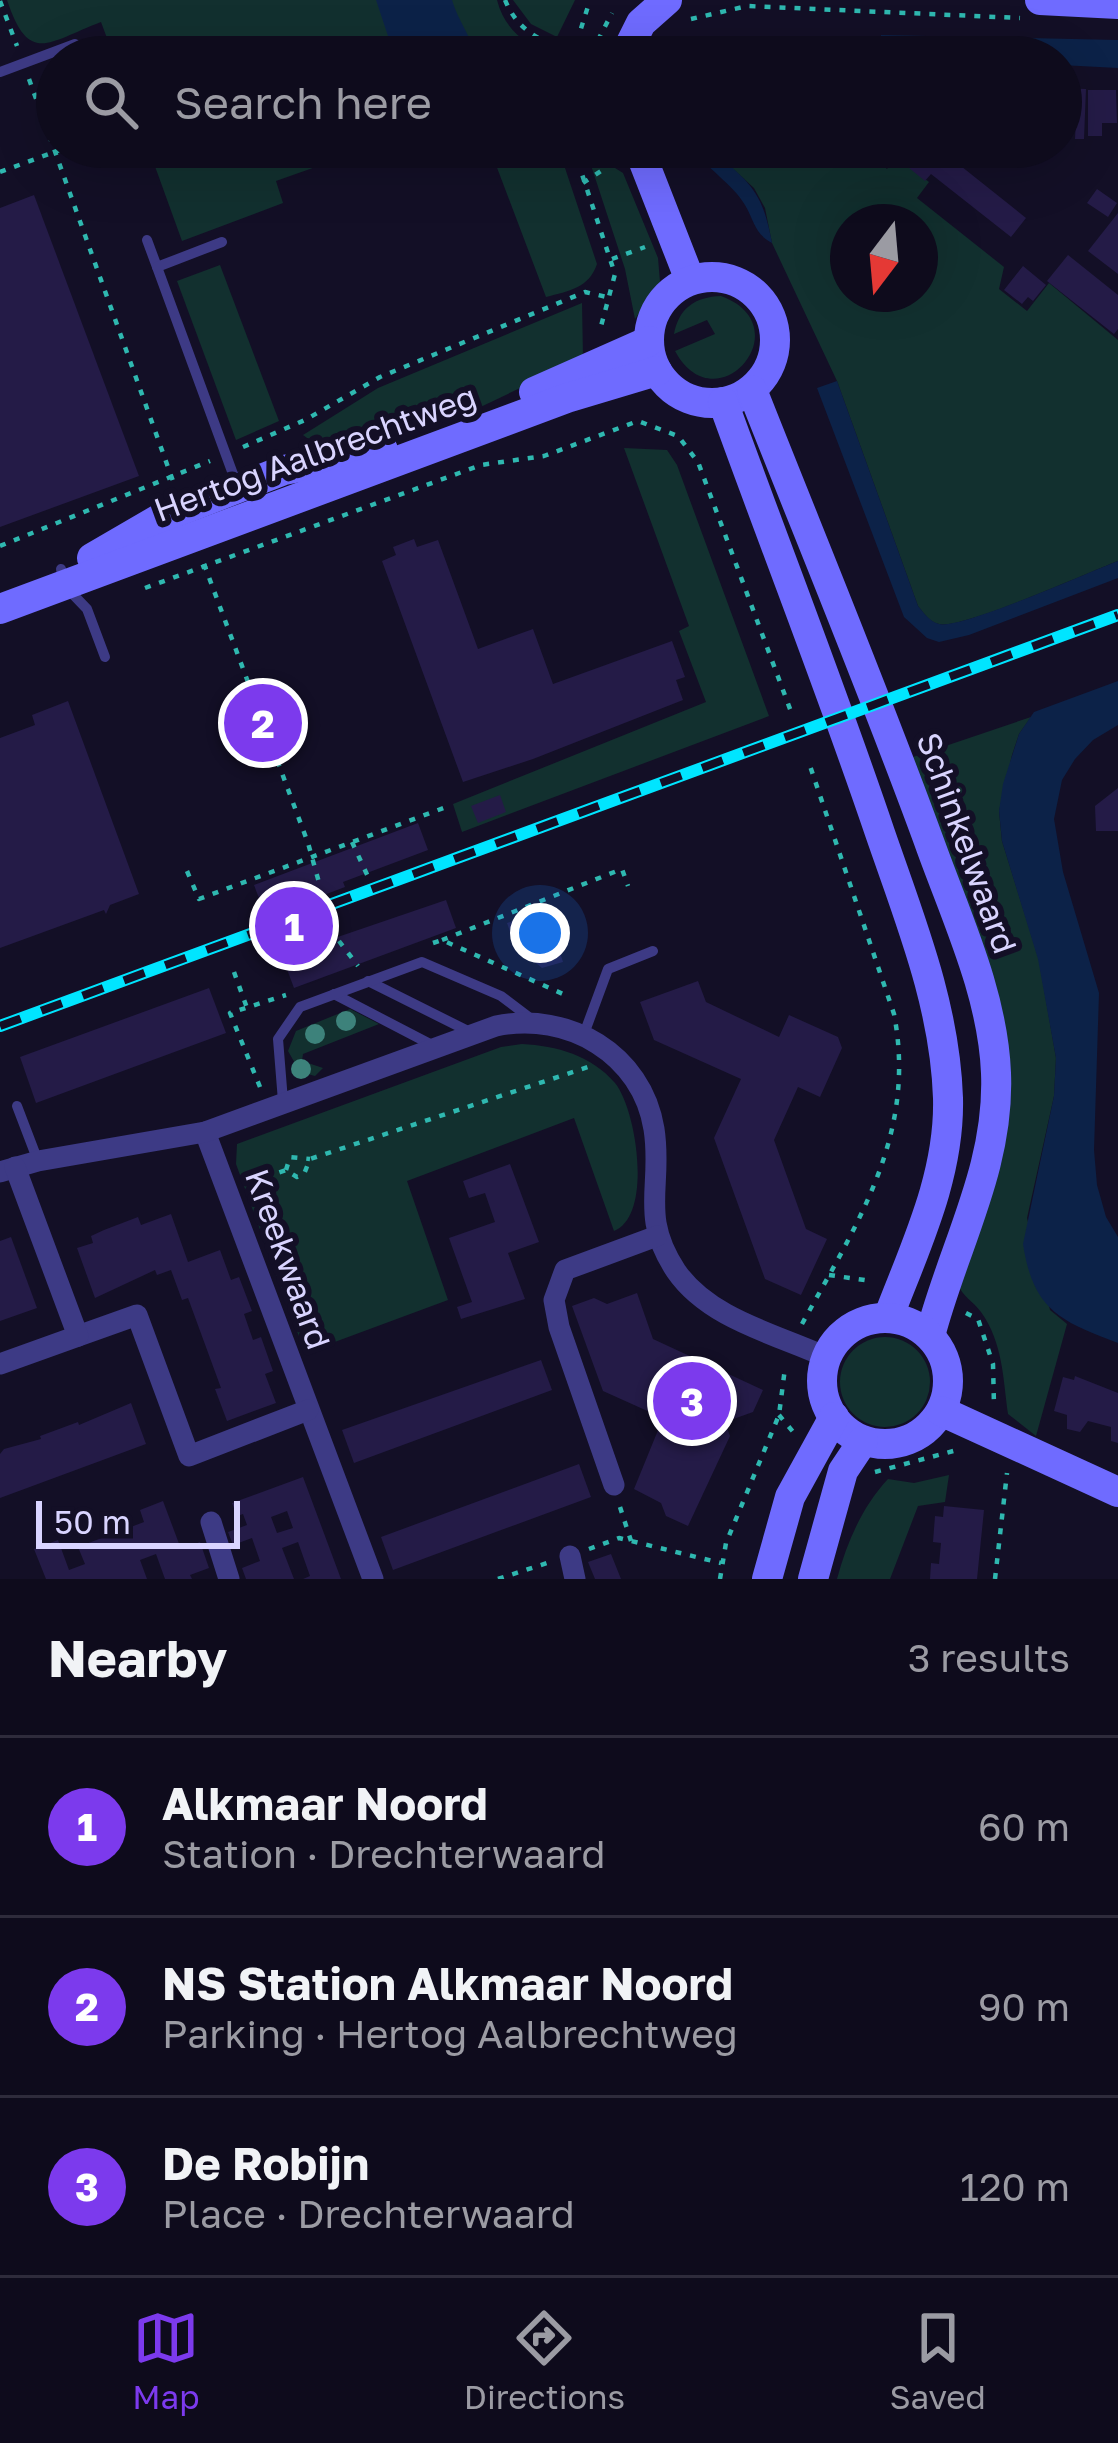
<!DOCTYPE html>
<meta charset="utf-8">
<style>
body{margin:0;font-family:"Golos Text",sans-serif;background:#1c1929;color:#f1f3f6}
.compass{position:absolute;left:830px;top:204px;width:108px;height:108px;border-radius:50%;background:#0e0b1c;box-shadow:0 12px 48px #0002;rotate:196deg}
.scale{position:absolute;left:36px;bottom:30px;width:204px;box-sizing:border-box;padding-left:12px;border:6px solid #d9d4ff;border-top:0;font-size:33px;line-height:42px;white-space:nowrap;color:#d9d4ff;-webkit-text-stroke:9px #130f26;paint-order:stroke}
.you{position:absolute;left:540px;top:933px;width:42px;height:42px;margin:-30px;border:9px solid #fff;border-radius:50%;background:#1a73e8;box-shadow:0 0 0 18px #1a73e833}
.badge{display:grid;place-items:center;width:78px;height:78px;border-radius:50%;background:#7c3aed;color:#fff;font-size:39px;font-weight:700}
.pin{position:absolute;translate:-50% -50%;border:6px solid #fff;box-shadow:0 3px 12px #0006}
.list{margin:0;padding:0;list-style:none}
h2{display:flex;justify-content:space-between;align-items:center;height:156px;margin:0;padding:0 48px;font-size:51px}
h2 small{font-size:39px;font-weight:400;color:#9b9ba3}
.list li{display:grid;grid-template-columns:78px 1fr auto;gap:36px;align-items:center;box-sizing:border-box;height:180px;padding:0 48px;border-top:3px solid #2e2b3b}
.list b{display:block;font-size:45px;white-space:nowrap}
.list p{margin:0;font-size:39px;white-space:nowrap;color:#9b9ba3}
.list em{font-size:39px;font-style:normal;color:#9b9ba3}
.icon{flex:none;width:66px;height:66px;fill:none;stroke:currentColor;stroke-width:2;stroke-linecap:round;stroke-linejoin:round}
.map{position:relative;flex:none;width:1118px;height:1579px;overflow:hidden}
.search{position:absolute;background:#0e0b1c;box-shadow:0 12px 48px #0002;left:36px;right:36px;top:36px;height:132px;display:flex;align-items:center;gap:30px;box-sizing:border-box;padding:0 42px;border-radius:66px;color:#9b9ba3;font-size:45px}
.sheet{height:696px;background:#0e0b1c}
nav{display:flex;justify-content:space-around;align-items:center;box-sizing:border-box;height:168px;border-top:3px solid #2e2b3b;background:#0e0b1c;font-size:33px;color:#9b9ba3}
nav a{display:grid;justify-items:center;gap:6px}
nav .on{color:#7c3aed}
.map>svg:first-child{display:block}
.green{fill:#12302f;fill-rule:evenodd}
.water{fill:#0c2248}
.building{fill:#241b47;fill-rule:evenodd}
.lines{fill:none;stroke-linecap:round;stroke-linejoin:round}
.path{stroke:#2fb8b0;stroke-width:4.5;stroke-dasharray:6 9;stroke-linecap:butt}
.lane{stroke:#3d3a85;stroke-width:10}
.street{stroke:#3d3a85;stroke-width:21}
.secondary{stroke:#6f6bff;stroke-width:30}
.rail-casing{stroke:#00e5ff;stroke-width:12}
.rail{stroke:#130f26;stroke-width:8;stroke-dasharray:22;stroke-linecap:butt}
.tree{fill:#3d827b}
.labels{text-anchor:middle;stroke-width:12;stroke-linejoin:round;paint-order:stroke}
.street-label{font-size:33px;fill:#d9d4ff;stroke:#130f26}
</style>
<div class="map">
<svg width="1118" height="1579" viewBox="0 0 1118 1579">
<rect width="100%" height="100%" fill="#130f26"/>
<g class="green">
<path d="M7,0h490c8,31 30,46 59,55l-442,2 -13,-35c-53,20 -72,44 -94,-22z"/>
<path d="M513,0h62l-18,37 -26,-13z"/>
<path d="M148,147h224l-96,34 7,22 -101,38z"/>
<path d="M514,147h44l39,117c-8,24 -28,27 -51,33l-53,-140z"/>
<path d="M585,147h10l4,11 24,15 35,85 2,24 -25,37 -10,-50z"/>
<path d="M709,147h107l6,11c33,-17 37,-11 65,11l10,-12 32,25 -12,16 87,69 -5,22 28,22 22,-28 69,57v221c-29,11 -157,69 -179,63 -10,-2 -15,-11 -21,-18l-81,-225 -65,-138 -7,-35 -11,-20zM848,222h72v72h-72z"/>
<path d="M220,265l59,156 -43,19 -59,-159z"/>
<path d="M721,296c82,30 -5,131 -46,55l40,-17 -8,-14 -33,14c5,-26 21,-37 47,-38z"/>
<path d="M582,303l1,55 -113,54 -136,46 -31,-23 75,-47z"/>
<path d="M624,448l43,2 10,15 92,251 -307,116 -9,-28 253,-102 -27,-71 10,-5z"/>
<path d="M1031,717l-12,17 -7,21 -13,56 3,30 37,119 17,98 -2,38 -27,122 23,92 17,14 -31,112 -28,-22c-5,-36 -5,-71 -27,-102 -8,-11 -18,-15 -24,-29l48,-167 -98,-357z"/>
<path d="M350,1009l29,15 -76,30 -1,7 21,7 -8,8 -15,-4 -12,-21 8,-20z"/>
<path d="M522,1044c35,2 69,11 93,39 22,27 38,133 -1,148l-40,-113 -167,63 41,119 -143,53 -69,-189 1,-20 264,-97z"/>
<circle cx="885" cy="1382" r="45"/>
<path d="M949,1475l-4,27 -27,4 -28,73h-53c10,-37 25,-72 51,-100l26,4z"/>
</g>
<g class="water">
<path d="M376,0h76c6,21 19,35 23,57h-80z"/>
<path d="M881,35l237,5v28l-57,-3v-8h-379l17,-21c40,15 138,15 182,8z"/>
<path d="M693,147h16c40,36 53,41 63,96 -18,-10 -17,-21 -27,-38 -13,-22 -39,-36 -52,-58z"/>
<path d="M837,381l81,225c6,7 11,15 21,18 21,6 150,-52 179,-63v17l-149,57 -30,7 -12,-4 -23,-21 -87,-229z"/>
<path d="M1118,681v44l-25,15 -18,19 -13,21 -8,39 9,53 36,121 -5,157 3,35 9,32 12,20v106c-58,-22 -85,-33 -95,-99l31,-148 2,-38 -18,-99 -36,-118 -3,-30 4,-27 16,-50 15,-22z"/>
</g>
<g class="building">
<path d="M1061,88l25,1 -2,50h-9l1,-19 -15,-1z"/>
<path d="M1088,90h28l1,33h-15v13h-14z"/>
<path d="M871,147h66l89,71 -15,19 -80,-63 -6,7 -33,-27 -4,6z"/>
<path d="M1097,189l20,14 -9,14 -21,-14z"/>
<path d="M34,195l105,281 -139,51v-319z"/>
<path d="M1118,213v61l-30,-23z"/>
<path d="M1068,255l50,40v34l-4,5 -67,-53z"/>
<path d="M1023,266l23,19 -13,16 -5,-4 -6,7 -18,-14z"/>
<path d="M414,539l3,8 21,-7 40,109 55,-20 20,55 119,-43 13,36 -9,3 7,20 -150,59 -70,23 -81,-221 14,-6 -3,-8z"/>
<path d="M68,701l71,193 -29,11 -4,9 -2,-4 -104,38v-210l35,-13 -3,-10z"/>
<path d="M1118,788v43h-22l-1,-25z"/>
<path d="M500,795l6,17 -28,11 -7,-17z"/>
<path d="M418,823l10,27 -85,32 2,5 -79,30 -12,-32z"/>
<path d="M446,900l10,28 -162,60 -12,-32z"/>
<path d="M548,915l15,47 -21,6 -27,-22 -8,-23 19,-7 2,6z"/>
<path d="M698,981l8,21 73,35 10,-22 49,22 4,11 -22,49 -22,-10 -24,53 32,89 21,10 -26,56 -36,-16 -51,-141 27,-59 -87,-39 -14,-38z"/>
<path d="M209,988l17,45 -190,70 -16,-46z"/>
<path d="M510,1164l29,78 -31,11 17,46 -64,20 -4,-12 15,-5 -23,-64 46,-16 -10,-29 -16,5 -6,-17z"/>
<path d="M171,1214l17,48 32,-12 11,30 8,-3 13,34 -8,3 9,26 8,-3 12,34 -8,3 11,29 -49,18 -12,-32 6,-1 -33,-90 -6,2 -11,-30 -14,5 -2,-5 -60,28 -18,-50 16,-5 -2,-7 13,-6 34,-13 3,8z"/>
<path d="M11,1237l26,71 -37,13v-80z"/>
<path d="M637,1293l16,46 110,51 -10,22 -28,10 5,14 -42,90 -22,-10 -5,-13 -27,-14 29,-71 -60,-27 -31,-85 22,-8 13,6z"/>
<path d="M541,1360l11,30 -198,73 -12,-33z"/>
<path d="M1075,1376l43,17v50l-7,-2v-14l-23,-6 -8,11 -13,-3v-14l-13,-4 9,-34 11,3z"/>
<path d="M131,1403l15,41 -146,54v-44l4,-5 37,-10 -1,-3 38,-14 1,3z"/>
<path d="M579,1464l12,33 -198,73 -12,-33z"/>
<path d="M303,1477l38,102h-38l7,-3 -12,-34 -16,6 12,31h-48l-4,-11 18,-7 -8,-23 -19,7 -5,-13 19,-7 -4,-11 -6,2 -5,-13zM287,1511l6,17 -16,5 -6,-16z"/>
<path d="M163,1501l18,48 19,-7 9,26 -19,7 2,4h-27l-9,-25 -16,6 7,19h-101l-12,-30 24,-9 11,30 16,-6 -7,-17 66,-25 -4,-12z"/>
<path d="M944,1506l40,4 -7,69h-47l1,-16 8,1 2,-21 -8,-1 2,-26 8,1z"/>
<path d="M611,1554l10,25h-26l-7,-17z"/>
</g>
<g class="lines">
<g class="path">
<path d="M505,0c13,32 38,42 68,53"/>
<path d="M0,1l17,45"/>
<path d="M691,19l56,-13 273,12"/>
<path d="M598,40l14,-27"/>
<path d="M572,57l18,-57"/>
<path d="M29,79l144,402"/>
<path d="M573,147l42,127 -15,56"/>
<path d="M0,172l68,-25"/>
<path d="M583,183l21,-14 -1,-22"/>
<path d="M612,259l33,-12"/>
<path d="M243,447l62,-27 75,-43 205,-85 26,6"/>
<path d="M0,546l210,-85"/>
<path d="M204,564l104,279 12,43"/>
<path d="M145,588l336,-123 63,-9 94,-35 40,15 20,26 95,255"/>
<path d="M352,842l18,39"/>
<path d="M187,871l12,28 250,-93"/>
<path d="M442,940l180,-71 6,17"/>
<path d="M339,941l19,25"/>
<path d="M433,943l9,-3 121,54 -1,8"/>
<path d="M234,972l13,36"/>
<path d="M260,1087l-30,-74 56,-18"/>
<path d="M286,1170l4,-13 20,2"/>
<path d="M251,1182l35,-12 11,7 7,-3 6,-15 278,-92"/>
<path d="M829,1275l42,6"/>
<path d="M966,1313l12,6 15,45 1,42"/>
<path d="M802,1324c56,-102 115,-190 92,-310l-85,-251"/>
<path d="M779,1415l15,18"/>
<path d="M875,1472l82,-22"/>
<path d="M620,1507l11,34"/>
<path d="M589,1549l30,-11 102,25"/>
<path d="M498,1579l52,-17"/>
<path d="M720,1579l6,-36 53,-128 6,-47"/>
<path d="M995,1579l12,-106"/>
</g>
<g class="lane">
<path d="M0,72l75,-28"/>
<path d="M147,240l10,27"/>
<path d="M222,242l-65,25 80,218"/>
<path d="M61,569l3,16 23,24 18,48"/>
<path d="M368,981l102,51"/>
<path d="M334,994l98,51"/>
<path d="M584,1034l24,-65 45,-18"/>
<path d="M283,1101l-5,-62 22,-32 122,-45 79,34 33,25"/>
<path d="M17,1106l21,55"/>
</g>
<g class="street">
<path d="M205,1132l168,447"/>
<path d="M0,1172l38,-11 167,-29 291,-106c72,-15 146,28 158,103 9,57 -15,86 22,142 33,48 100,63 150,86"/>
<path d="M78,1336l59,-21 52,141 119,-46"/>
<path d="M0,1364l78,-28 -63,-169"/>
<path d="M614,1485l-55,-158 -5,-27 11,-30 92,-34"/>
<path d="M211,1522l18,57"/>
<path d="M570,1556l5,23"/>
</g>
<g class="secondary">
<path d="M1040,0l78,4"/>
<path d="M624,57l17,-34 26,-23"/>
<path d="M638,147l52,133"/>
<circle cx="712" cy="340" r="63"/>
<path d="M752,390c60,152 123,303 179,457 26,72 62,148 65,226 4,95 -43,174 -66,263"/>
<path d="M534,392l115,-51"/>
<path d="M723,402c52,144 108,286 157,431 30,87 65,172 68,265 2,78 -33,149 -60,220"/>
<path d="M92,558l67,-39 125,-49 99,-20"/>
<path d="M0,609l567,-211 90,-27"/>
<circle cx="885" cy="1381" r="63"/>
<path d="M941,1411l177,81"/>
<path d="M767,1579l23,-82 44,-80"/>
<path d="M813,1579l30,-108 20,-30"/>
</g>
<g class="rail-casing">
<path id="rail" d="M0,1026l1118,-411"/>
</g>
<use href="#rail" class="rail"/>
</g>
<g class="tree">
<circle cx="346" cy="1021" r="10"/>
<circle cx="315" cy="1034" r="10"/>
<circle cx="301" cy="1069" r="10"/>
</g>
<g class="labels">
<g class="street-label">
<text transform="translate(315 453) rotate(-20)" y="12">Hertog Aalbrechtweg</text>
<text transform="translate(967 843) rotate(70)" y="12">Schinkelwaard</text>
<text transform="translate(288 1259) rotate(70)" y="12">Kreekwaard</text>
</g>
</g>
</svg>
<svg class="compass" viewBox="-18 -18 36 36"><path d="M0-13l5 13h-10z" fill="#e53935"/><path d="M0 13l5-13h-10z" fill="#9b9ba3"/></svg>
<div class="scale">50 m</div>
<div class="you"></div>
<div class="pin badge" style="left:294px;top:926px">1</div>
<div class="pin badge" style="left:263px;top:723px">2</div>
<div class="pin badge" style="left:692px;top:1401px">3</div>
<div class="search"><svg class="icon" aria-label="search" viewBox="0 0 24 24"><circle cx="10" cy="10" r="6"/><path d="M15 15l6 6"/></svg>Search here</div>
</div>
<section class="sheet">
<h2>Nearby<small>3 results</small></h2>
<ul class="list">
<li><span class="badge">1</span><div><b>Alkmaar Noord</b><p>Station · Drechterwaard</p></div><em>60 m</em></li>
<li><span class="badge">2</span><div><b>NS Station Alkmaar Noord</b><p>Parking · Hertog Aalbrechtweg</p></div><em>90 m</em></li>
<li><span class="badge">3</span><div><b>De Robijn</b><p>Place · Drechterwaard</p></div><em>120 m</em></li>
</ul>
</section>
<nav>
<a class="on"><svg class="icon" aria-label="map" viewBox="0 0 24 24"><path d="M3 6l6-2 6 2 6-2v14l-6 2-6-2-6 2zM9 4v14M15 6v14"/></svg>Map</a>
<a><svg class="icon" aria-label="directions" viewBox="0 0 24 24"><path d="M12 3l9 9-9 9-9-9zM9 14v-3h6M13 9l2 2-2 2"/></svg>Directions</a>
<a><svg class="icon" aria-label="saved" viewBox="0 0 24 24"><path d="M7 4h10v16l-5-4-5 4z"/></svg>Saved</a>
</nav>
